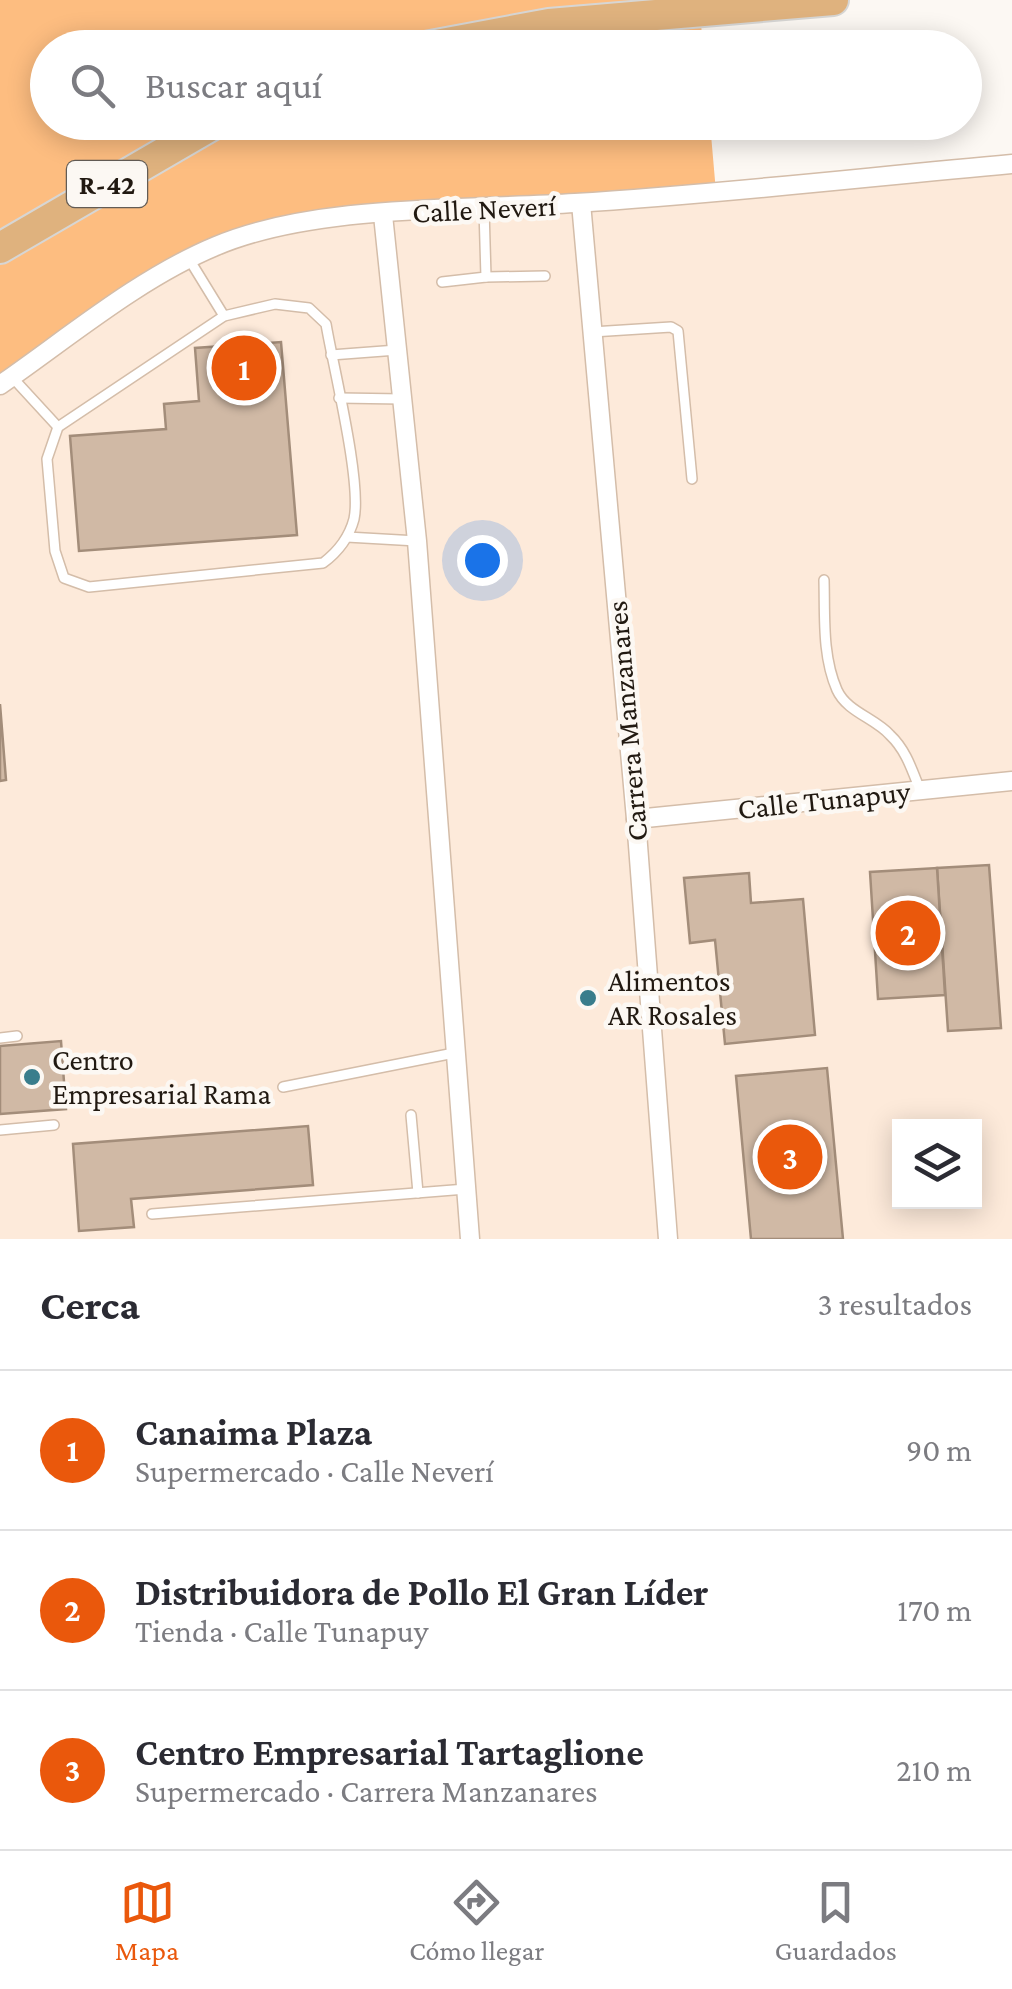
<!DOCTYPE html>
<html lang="es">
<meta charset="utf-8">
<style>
body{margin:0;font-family:"Crimson Pro",serif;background:#f2f2f3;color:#2b2b33}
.controls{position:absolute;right:30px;bottom:30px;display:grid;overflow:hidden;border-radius:0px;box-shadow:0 5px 25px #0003}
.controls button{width:90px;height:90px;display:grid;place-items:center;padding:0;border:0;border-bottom:2px solid #e1e1e2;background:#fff;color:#2b2b33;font:50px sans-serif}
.you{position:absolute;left:482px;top:560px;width:35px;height:35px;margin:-25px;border:8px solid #fff;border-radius:50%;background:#1a73e8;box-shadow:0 0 0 15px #1a73e833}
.badge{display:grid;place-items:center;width:65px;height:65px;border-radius:50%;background:#ea580c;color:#fff;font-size:32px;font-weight:700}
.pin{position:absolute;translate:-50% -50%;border:5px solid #fff;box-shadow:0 2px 10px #0006}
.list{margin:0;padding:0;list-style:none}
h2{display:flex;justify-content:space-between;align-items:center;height:130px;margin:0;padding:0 40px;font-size:42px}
h2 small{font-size:32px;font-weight:400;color:#7c7c81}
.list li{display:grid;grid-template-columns:65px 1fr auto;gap:30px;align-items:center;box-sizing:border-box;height:160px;padding:0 40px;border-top:2px solid #e1e1e2}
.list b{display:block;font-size:38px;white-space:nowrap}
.list p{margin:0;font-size:32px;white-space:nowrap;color:#7c7c81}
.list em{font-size:32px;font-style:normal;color:#7c7c81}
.icon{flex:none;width:55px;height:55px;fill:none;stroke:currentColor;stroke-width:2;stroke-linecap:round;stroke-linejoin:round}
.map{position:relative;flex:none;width:1012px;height:1239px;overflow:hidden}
.search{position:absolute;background:#fff;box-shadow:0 5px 25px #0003;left:30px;right:30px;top:30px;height:110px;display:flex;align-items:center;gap:25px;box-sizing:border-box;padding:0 35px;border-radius:55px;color:#7c7c81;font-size:38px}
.sheet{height:610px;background:#fff}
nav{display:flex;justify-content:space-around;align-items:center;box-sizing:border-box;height:140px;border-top:2px solid #e1e1e2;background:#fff;font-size:28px;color:#7c7c81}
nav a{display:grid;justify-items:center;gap:5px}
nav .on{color:#ea580c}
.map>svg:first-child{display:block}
.built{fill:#fdeada;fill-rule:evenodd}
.green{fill:#fdbd80}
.building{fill:#d0b9a5;stroke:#a38d7a;stroke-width:2.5}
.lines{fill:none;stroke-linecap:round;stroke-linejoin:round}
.service-casing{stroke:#d4bda9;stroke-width:12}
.minor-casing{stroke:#d4bda9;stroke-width:21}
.primary-casing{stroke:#d7d6d4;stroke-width:34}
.service{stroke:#fff;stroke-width:9}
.minor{stroke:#fff;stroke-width:18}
.primary{stroke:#dfb27e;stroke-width:30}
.poi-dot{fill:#397d8c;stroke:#fcf8f3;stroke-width:4}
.labels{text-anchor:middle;stroke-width:9;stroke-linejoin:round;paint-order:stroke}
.shield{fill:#fcf8f3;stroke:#635c55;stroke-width:2.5}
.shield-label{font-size:28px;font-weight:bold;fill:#211911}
.street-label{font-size:30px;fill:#211911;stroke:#fcf8f3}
.poi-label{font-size:30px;fill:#211911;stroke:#fcf8f3;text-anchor:start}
</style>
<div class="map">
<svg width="1012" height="1239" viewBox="0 0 1012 1239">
<rect width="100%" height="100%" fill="#fcf8f3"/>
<path class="built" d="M1012,164v1075h-1012v-852l171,-116 128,-46zM900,1126h74v76h-74z"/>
<path class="green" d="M0,0h833l-133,12 3,35 -655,1v74l662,1 6,69 -332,23 -167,32 -217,140z"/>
<g class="building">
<path d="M281,342l16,193 -218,16 -9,-115 96,-7 -2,-25 35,-3 -4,-53z"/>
<path d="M0,704l6,76 -6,1z"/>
<path d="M989,865l12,163 -53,3 -11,-163z"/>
<path d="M937,868l8,127 -67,4 -8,-127z"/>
<path d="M749,873l2,30 52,-4 12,136 -90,9 -10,-104 -25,3 -6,-65z"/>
<path d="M61,1041l5,68 -66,5v-68z"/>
<path d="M827,1068l16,171h-92l-15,-163z"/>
<path d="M308,1126l5,59 -182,14 3,28 -55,4 -6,-87z"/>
</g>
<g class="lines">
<g class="service-casing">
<g id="service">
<path d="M189,259l35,57"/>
<path d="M486,277l59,-1"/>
<path d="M442,282l44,-5 -2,-68"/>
<path d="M275,304l34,4 17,16c7,42 36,158 28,195 -5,19 -15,32 -31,44l-234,24 -25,-9 -9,-27 -8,-92 11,-32 166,-111z"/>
<path d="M592,332l79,-5 7,4 14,148"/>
<path d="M331,355l66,-5"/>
<path d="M12,377l46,50"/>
<path d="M339,398l63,1"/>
<path d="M347,537l70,4"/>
<path d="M824,580c1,36 -2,76 13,110 10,22 38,28 53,45 16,15 22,35 30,55"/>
<path d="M0,1038l17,-2"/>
<path d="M283,1087l171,-34"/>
<path d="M411,1115l7,78"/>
<path d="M0,1130l54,-5"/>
<path d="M152,1214l314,-25"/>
</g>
</g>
<g class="minor-casing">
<g id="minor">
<path d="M581,203l55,616 32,420"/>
<path d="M383,215l34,326 53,698"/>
<path d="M0,385c68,-47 139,-107 216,-139 99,-42 251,-36 359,-43 146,-9 292,-26 437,-39"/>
<path d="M636,819l376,-38"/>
</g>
</g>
<g class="primary-casing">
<g id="primary">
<path d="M420,48l129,-24 284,-24"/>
<path d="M0,248l217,-126"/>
</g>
</g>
<use href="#service" class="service"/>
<use href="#minor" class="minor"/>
<use href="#primary" class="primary"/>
</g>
<g class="poi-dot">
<circle cx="588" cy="998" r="10"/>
<circle cx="32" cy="1077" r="10"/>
</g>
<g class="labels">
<rect class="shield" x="67" y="161" width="80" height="46" rx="8"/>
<g class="shield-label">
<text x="107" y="194">R-42</text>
</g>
<g class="street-label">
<text transform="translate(484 209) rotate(-3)" y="10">Calle Neverí</text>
<text transform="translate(627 721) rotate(-95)" y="10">Carrera Manzanares</text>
<text transform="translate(824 800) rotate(-6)" y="10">Calle Tunapuy</text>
</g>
<g class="poi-label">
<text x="608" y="991">Alimentos<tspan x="608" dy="34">AR Rosales</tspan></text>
<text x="52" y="1070">Centro<tspan x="52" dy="34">Empresarial Rama</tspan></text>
</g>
</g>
</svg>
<div class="controls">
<button><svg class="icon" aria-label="layers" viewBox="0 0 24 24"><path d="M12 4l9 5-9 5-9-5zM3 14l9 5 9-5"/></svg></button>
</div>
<div class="you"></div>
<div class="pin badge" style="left:244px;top:368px">1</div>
<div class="pin badge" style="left:908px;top:933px">2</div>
<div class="pin badge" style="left:790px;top:1157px">3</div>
<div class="search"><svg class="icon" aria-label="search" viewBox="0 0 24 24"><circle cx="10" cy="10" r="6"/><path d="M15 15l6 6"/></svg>Buscar aquí</div>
</div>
<section class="sheet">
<h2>Cerca<small>3 resultados</small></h2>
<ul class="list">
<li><span class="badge">1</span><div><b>Canaima Plaza</b><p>Supermercado · Calle Neverí</p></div><em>90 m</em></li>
<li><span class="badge">2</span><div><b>Distribuidora de Pollo El Gran Líder</b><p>Tienda · Calle Tunapuy</p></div><em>170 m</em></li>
<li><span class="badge">3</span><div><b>Centro Empresarial Tartaglione</b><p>Supermercado · Carrera Manzanares</p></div><em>210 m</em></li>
</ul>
</section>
<nav>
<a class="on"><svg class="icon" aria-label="map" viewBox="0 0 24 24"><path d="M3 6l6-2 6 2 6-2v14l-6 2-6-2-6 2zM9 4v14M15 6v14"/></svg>Mapa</a>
<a><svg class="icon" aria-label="directions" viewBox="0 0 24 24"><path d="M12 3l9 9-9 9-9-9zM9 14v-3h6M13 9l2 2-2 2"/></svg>Cómo llegar</a>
<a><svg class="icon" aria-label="saved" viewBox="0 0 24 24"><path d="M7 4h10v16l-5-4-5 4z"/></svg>Guardados</a>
</nav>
